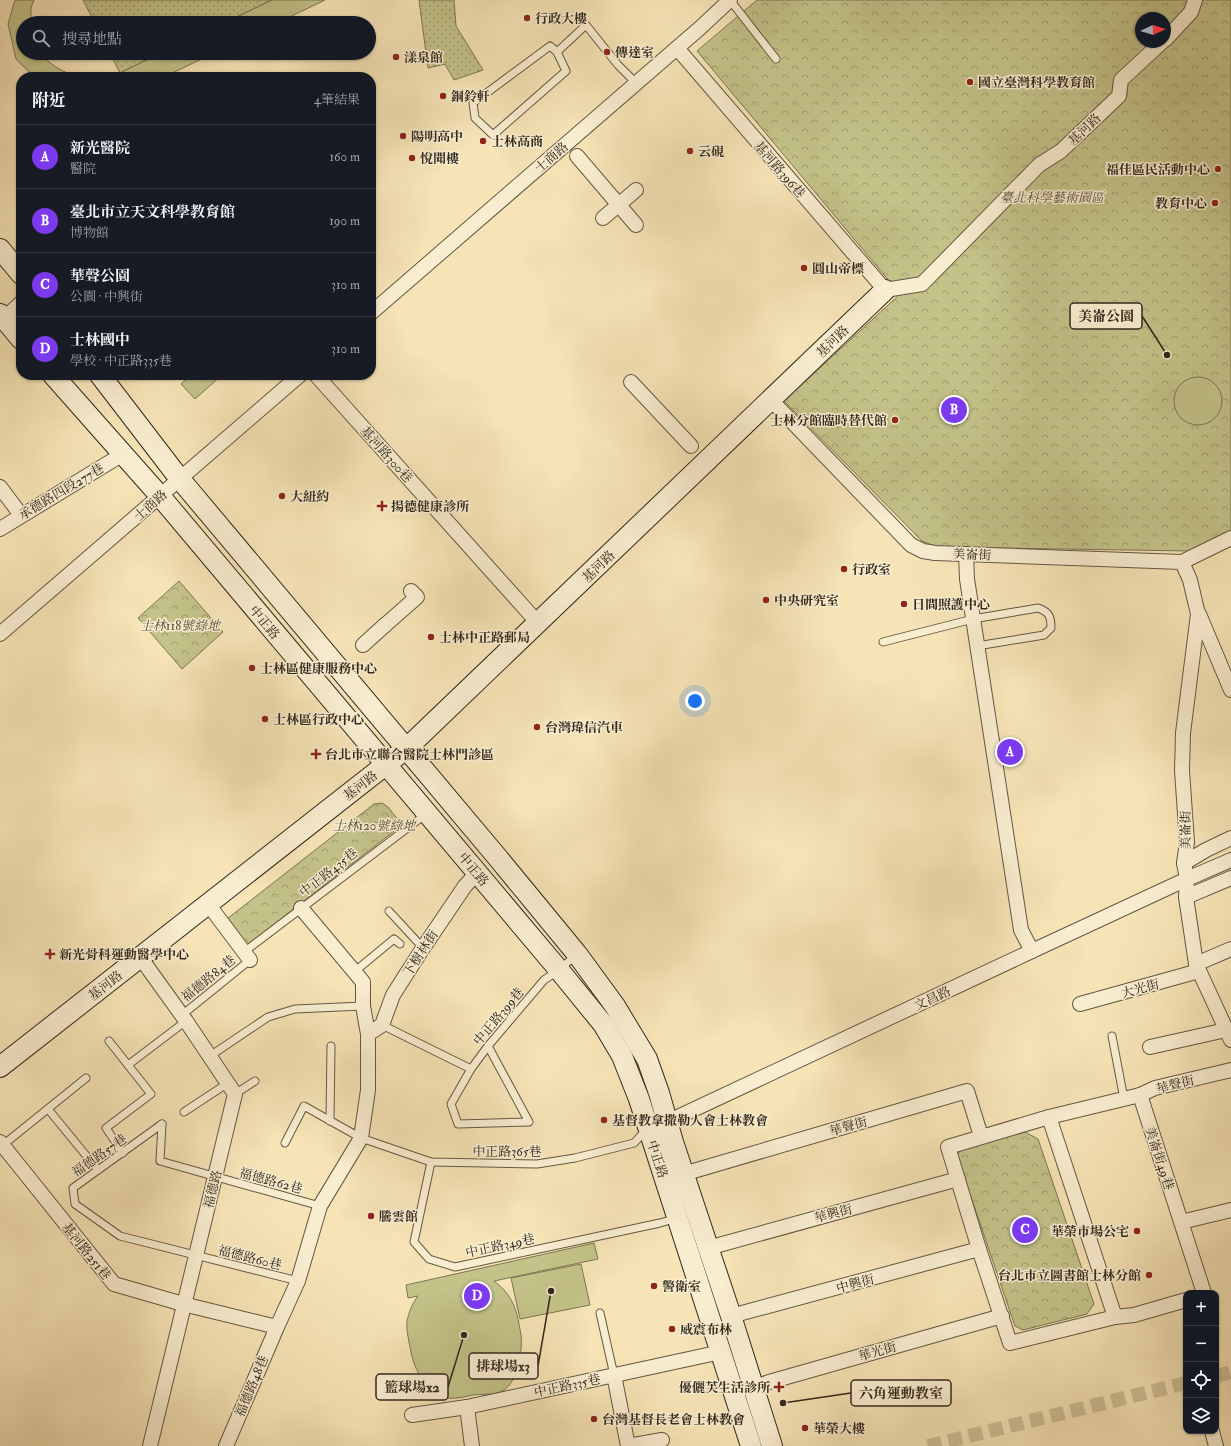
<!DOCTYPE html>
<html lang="zh-TW">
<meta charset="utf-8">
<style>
body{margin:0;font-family:"IM FELL Double Pica","Noto Serif TC",serif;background:#20242c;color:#f1f3f6}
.controls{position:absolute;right:12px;bottom:12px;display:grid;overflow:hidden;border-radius:8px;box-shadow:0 1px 3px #0004}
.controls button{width:36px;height:36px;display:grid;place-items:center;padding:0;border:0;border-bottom:1px solid #363941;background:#171b24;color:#f1f3f6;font:20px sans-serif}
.compass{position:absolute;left:1135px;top:12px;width:36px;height:36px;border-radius:50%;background:#171b24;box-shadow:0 1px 3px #0004;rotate:86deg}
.you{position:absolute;left:695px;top:701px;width:14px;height:14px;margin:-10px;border:3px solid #fff;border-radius:50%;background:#1a73e8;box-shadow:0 0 0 6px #1a73e833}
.badge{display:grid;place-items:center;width:26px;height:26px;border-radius:50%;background:#7c3aed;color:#fff;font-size:13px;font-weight:700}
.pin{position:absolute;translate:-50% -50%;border:2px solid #fff;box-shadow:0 1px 4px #0006}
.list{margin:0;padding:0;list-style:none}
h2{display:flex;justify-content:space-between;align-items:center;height:52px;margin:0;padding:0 16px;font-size:17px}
h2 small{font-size:13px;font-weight:400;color:#9ea1a6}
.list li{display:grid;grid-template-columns:26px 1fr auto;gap:12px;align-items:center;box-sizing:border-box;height:64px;padding:0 16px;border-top:1px solid #363941}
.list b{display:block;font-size:15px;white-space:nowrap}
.list p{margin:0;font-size:13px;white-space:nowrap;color:#9ea1a6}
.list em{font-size:13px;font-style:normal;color:#9ea1a6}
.icon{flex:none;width:22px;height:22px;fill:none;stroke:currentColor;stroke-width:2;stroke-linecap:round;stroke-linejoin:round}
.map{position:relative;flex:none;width:1231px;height:1446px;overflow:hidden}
.search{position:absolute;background:#171b24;box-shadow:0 1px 3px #0004;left:16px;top:16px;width:360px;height:44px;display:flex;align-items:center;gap:10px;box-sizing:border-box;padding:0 14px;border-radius:22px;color:#9ea1a6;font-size:15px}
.panel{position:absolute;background:#171b24;box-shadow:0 1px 3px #0004;left:16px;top:72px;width:360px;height:308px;border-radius:16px}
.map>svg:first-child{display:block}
.grass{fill:url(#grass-dots);stroke:#7a7552}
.forest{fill:url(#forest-crowns);stroke:#7a7552;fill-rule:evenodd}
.pitch{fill:#c3c289;stroke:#7a7552}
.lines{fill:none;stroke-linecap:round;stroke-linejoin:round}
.street-tunnel{stroke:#cfbe97;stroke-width:14;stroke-dasharray:14 7;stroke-linecap:butt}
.lane-casing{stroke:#635742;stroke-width:9}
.street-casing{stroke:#635742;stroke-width:16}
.secondary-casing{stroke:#32281c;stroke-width:22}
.lane{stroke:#f9edd0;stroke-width:7}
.street{stroke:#f9edd0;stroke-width:14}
.secondary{stroke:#f9edd0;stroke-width:20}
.poi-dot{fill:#8f2418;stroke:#f9edd0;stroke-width:1.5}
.labels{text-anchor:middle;stroke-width:3;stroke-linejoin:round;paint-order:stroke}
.poi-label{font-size:13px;font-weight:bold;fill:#32281c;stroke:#f9edd0;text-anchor:start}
.street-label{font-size:13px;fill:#32281c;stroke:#f9edd0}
.park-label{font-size:13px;font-style:italic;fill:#564e37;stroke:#f9edd0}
.leader{fill:none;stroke:#32281c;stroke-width:1.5}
.callout-dot{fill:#32281c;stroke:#f9edd0;stroke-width:1.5}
.callout{fill:#f9edd0;stroke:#32281c;stroke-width:1.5}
.callout-label{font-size:14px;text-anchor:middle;font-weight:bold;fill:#32281c}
</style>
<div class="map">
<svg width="1231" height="1446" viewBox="0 0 1231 1446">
<defs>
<pattern id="grass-dots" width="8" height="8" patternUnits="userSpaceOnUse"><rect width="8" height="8" fill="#c3c289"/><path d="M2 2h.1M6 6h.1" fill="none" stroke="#9f9e6f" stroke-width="1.8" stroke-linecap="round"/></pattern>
<pattern id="forest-crowns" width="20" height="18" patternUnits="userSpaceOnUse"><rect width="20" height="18" fill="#c3c289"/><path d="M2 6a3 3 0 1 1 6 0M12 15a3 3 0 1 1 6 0" fill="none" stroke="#9f9e6f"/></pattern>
</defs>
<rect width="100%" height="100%" fill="#f6e4b6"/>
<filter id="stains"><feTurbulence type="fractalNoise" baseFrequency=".005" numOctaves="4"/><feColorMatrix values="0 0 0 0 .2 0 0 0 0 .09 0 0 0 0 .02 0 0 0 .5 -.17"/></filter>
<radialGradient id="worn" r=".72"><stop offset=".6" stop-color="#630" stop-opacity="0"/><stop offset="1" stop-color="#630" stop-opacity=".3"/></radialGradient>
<g class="grass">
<path d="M83,0h189l-48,23h-129z"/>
<path d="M419,0h35l2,26 27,44 -29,10 -9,-16 -17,4z"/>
<path d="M110,53h51l-41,20z"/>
</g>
<g class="forest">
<path d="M757,0h474v531l-41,20 -253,-4 -15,-6 -138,-140 116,-107 -203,-243zM1141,18h24v24h-24z"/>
<path d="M179,581l44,51 -41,37 -44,-51z"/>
<path d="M382,803l6,4 14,18 -155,120 -20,-26 147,-115z"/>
<path d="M1025,1132l13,7 56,165 -7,10 -64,16 -8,-4 -58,-170 4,-7z"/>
</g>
<g class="pitch">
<path d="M15,0h19l-3,8v15h-8v30h17c10,12 22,18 36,24h-42l-18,-18 -8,-35z"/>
<path d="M272,0h53l-48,23h-53z"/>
<path d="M161,53h53l-50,24h-58l14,-4z"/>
<path d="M191,375h31l-27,24 -14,-15z"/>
<circle cx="1198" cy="401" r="24"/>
<path d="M594,1243l4,16 -104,22c20,15 23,30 27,54 2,15 -4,52 -21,57 -8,3 -18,2 -27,3 -9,2 -21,5 -30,2 -3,-2 -7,-5 -10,-8 -17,-13 -20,-26 -24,-47 -1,-6 -3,-14 -2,-21 2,-9 5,-17 11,-25l-10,2 -2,-13z"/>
<path d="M581,1264l9,41 -70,14 -9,-41z"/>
</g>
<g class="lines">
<g class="street-tunnel">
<path d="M1216,1376l15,-4"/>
<path d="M928,1446l258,-63"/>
</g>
<g class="lane-casing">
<g id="lane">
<path d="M730,0l46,59"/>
<path d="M550,46l7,6 9,19 -73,64 -18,-17 -2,-15z"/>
<path d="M557,52l29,-27 32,40 18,18"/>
<path d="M883,642l90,-23 65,-11c11,4 13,8 13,20l-7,7 -67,11"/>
<path d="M389,911l34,37"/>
<path d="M244,952l182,-138"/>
<path d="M354,972l40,-33 6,5"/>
<path d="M182,1015l68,-55"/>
<path d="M382,1025l89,44"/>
<path d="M1112,1036l12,63"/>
<path d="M109,1041l42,53 -45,34 17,25"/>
<path d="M488,1046l41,76 -71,2 -7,-20 20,-35 17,-23 56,-66 15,-10 18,-16"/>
<path d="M210,1056l58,-39 27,-8 68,-3"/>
<path d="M128,1065l58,-44"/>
<path d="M235,1094l20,-13"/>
<path d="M48,1109l50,61"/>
<path d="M184,1112l44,-29"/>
<path d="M330,1121l1,-75"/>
<path d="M162,1124l-89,64 2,16 45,32 178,45"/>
<path d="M162,1124l-2,37 160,45"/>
<path d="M285,1143l19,-37 57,32 70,24 106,2 38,-6 59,-15 13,-14"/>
<path d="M3,1145l83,-67"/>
<path d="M431,1162l-17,80 15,17 26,8 205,-44 17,-5"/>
<path d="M600,1313l14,62"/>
</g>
</g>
<g class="street-casing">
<g id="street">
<path d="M1165,40l26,-28 4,-12"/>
<path d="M677,48l208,242 37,-6 117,-119 22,-14 58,-55 2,-16 41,-38"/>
<path d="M577,156l59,69"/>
<path d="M603,218l33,-28"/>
<path d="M371,313l329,-285 30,-28"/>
<path d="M0,322l21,-19"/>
<path d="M316,375l222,248"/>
<path d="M631,382l60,64"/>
<path d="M771,400l140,145 12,6 12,2 247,9 8,18 8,34 -15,119 -1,38 5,71 -3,21 3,16 -1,18 10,67 35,76"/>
<path d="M0,487l21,28"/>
<path d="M0,529l123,-75"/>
<path d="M966,554l1,25 54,351 11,21"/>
<path d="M1182,562l49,-24"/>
<path d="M1199,614l32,76"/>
<path d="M384,626l33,-29 -6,-6"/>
<path d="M0,634c100,-86 199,-173 300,-259"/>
<path d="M363,645l22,-20"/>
<path d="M1184,863l22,-13 25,-12"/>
<path d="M1186,897l45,-19"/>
<path d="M208,904l42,56"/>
<path d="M301,908l62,74v24l5,28"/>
<path d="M140,957l46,64 49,73 -85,352"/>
<path d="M1196,964l35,-15"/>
<path d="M1080,1004l119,-33"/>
<path d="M1150,1047l76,-17"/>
<path d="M1140,1095l64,198"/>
<path d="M1049,1117l66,200"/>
<path d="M658,1124l9,-2 365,-171 155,-72 44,-19"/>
<path d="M0,1142l114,142 69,20 94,23"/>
<path d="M683,1174l284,-83 14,45"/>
<path d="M1181,1222l50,-12"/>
<path d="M708,1248l250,-69"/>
<path d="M1186,1300l-52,15 -19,2 -105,26 -31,-94 -31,-102 101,-30 91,-22 15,-7 76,-18"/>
<path d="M731,1316l248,-67"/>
<path d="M614,1375l14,71"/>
<path d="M753,1388l16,-6 233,-66"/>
<path d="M467,1407l5,39"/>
<path d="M412,1415l55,-8 254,-55"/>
<path d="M1212,1431l4,15"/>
<path d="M226,1446l51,-119 21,-46 22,-75 41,-68 7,-48v-56l14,-9 11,-30 30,-47 42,-62 12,-13"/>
<path d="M628,1446l34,-6"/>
</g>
</g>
<g class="secondary-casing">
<g id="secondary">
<path d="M0,249l21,25"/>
<path d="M0,314l21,25"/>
<path d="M53,375l107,121 399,474 44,54 19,32 17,43 112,347"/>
<path d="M100,375l79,103 319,380 79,96 38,52 32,53 12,34 14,49 58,174 41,130"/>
<path d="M0,1067l407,-319 478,-458"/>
</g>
</g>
<use href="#lane" class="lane"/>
<use href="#street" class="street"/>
<use href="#secondary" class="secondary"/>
</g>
<g class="poi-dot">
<circle cx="527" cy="18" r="4"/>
<circle cx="607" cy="52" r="4"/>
<circle cx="396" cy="57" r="4"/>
<circle cx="970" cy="82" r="4"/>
<circle cx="443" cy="96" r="4"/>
<circle cx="403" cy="136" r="4"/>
<circle cx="483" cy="141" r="4"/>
<circle cx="690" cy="151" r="4"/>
<circle cx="412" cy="158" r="4"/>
<circle cx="1218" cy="169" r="4"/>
<circle cx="1215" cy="203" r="4"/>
<circle cx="804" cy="268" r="4"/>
<circle cx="895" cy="420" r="4"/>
<circle cx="282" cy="496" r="4"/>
<path d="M380 500h4v4h4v4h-4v4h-4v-4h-4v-4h4z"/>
<circle cx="844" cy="569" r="4"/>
<circle cx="766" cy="600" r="4"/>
<circle cx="904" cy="604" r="4"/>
<circle cx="431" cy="637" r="4"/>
<circle cx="252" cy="668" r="4"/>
<circle cx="265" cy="719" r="4"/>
<circle cx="537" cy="727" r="4"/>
<path d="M314 748h4v4h4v4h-4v4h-4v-4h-4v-4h4z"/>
<path d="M48 948h4v4h4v4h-4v4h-4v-4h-4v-4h4z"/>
<circle cx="604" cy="1120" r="4"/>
<circle cx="371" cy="1216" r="4"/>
<circle cx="1137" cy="1231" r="4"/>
<circle cx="1149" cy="1275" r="4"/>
<circle cx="654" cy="1286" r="4"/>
<circle cx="672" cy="1329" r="4"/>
<path d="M777 1381h4v4h4v4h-4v4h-4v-4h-4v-4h4z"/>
<circle cx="594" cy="1419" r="4"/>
<circle cx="805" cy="1428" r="4"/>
</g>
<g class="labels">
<g class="poi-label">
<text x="535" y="23">行政大樓</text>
<text x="615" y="57">傳達室</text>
<text x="404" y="62">漾泉館</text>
<text x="978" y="87">國立臺灣科學教育館</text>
<text x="451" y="101">銅鈴軒</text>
<text x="411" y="141">陽明高中</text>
<text x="491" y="146">士林高商</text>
<text x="698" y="156">云硯</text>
<text x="420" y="163">悅聞樓</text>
<text x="1210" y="174" text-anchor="end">福佳區民活動中心</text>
<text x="1207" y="208" text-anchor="end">教育中心</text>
<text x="812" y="273">圓山帝標</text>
<text x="887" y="425" text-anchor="end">士林分館臨時替代館</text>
<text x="290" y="501">大紐約</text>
<text x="391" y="511">揚德健康診所</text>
<text x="852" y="574">行政室</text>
<text x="774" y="605">中央研究室</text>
<text x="912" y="609">日間照護中心</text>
<text x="439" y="642">士林中正路郵局</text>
<text x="260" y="673">士林區健康服務中心</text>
<text x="273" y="724">士林區行政中心</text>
<text x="545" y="732">台灣瑋信汽車</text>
<text x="325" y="759">台北市立聯合醫院士林門診區</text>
<text x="59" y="959">新光骨科運動醫學中心</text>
<text x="612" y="1125">基督教拿撒勒人會士林教會</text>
<text x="379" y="1221">騰雲館</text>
<text x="1129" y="1236" text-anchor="end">華榮市場公宅</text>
<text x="1141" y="1280" text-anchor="end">台北市立圖書館士林分館</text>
<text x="662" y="1291">警衛室</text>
<text x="680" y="1334">威震布林</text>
<text x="770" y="1392" text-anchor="end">優儷芙生活診所</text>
<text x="602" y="1424">台灣基督長老會士林教會</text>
<text x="813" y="1433">華榮大樓</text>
</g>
<g class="street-label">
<text transform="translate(1084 129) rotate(-44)" y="5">基河路</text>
<text transform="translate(551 157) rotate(-41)" y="5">士商路</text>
<text transform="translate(780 169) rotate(49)" y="5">基河路396巷</text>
<text transform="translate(832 341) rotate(-44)" y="5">基河路</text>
<text transform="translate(387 454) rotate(48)" y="5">基河路300巷</text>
<text transform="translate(61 491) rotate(-31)" y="5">承德路四段277巷</text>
<text transform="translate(150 505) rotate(-42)" y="5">士商路</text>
<text transform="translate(972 554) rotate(2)" y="5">美崙街</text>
<text transform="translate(598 566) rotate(-44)" y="5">基河路</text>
<text transform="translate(265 622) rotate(50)" y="5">中正路</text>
<text transform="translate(360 785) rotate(-38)" y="5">基河路</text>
<text transform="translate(1185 830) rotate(-91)" y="5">美崙街</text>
<text transform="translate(474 869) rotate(50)" y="5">中正路</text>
<text transform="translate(328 872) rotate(-38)" y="5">中正路435巷</text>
<text transform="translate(420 953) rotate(-57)" y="5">下樹林街</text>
<text transform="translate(208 978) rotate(-39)" y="5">福德路84巷</text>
<text transform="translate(105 985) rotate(-38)" y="5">基河路</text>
<text transform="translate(1140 988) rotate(-15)" y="5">大光街</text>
<text transform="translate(932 998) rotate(-25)" y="5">文昌路</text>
<text transform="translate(498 1016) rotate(-50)" y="5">中正路399巷</text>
<text transform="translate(1175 1084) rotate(-15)" y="5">華聲街</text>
<text transform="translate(848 1126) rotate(-16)" y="5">華聲街</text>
<text x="507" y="1156">中正路365巷</text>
<text transform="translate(99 1155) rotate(-35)" y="5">福德路57巷</text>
<text transform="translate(1160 1158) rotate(72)" y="5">美崙街49巷</text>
<text transform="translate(658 1159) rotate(72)" y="5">中正路</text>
<text transform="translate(271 1180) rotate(15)" y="5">福德路62巷</text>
<text transform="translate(212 1189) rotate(-76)" y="5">福德路</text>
<text transform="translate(833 1213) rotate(-15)" y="5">華興街</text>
<text transform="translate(500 1245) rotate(-12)" y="5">中正路349巷</text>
<text transform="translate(87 1251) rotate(51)" y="5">基河路251巷</text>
<text transform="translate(250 1257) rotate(14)" y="5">福德路60巷</text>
<text transform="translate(855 1283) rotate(-15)" y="5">中興街</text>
<text transform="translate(877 1351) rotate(-16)" y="5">華光街</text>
<text transform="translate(567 1385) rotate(-12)" y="5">中正路335巷</text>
<text transform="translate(251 1386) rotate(-67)" y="5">福德路48巷</text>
</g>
<g class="park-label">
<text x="1052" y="202">臺北科學藝術園區</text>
<text x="180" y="630">士林118號綠地</text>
<text x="374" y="830">士林120號綠地</text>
</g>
</g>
<path class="leader" d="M1167 355L1142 316M551 1291L538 1366M464 1335L448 1387M783 1403L851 1393"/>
<g class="callout-dot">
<circle cx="1167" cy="355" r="4"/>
<circle cx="551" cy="1291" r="4"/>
<circle cx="464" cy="1335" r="4"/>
<circle cx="783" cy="1403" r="4"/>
</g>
<g class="callout">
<rect x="1070" y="303" width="72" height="26" rx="4"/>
<rect x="469" y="1353" width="69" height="26" rx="4"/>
<rect x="376" y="1374" width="72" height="26" rx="4"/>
<rect x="851" y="1380" width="100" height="26" rx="4"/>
</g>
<g class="callout-label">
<text x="1106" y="321">美崙公園</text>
<text x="503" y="1371">排球場x3</text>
<text x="412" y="1392">籃球場x2</text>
<text x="901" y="1398">六角運動教室</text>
</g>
<rect width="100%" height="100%" filter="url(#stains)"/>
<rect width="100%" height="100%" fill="url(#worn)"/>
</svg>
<div class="controls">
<button>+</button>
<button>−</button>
<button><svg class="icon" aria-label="locate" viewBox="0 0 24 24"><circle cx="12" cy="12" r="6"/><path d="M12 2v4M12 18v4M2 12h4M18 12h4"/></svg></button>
<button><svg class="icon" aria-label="layers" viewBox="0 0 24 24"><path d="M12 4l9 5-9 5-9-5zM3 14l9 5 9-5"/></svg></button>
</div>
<svg class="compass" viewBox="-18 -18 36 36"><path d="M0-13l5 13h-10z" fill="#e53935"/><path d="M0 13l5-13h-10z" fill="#9ea1a6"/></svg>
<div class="you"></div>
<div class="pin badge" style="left:1010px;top:752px">A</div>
<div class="pin badge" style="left:954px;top:410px">B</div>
<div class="pin badge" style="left:1025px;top:1230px">C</div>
<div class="pin badge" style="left:477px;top:1296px">D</div>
<div class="search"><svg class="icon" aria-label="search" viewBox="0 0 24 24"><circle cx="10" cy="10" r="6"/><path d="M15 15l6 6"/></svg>搜尋地點</div>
<section class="panel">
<h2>附近<small>4筆結果</small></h2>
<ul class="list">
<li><span class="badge">A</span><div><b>新光醫院</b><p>醫院</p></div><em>160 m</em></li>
<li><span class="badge">B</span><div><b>臺北市立天文科學教育館</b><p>博物館</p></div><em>190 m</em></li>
<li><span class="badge">C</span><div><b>華聲公園</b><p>公園 · 中興街</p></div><em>310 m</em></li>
<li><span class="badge">D</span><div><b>士林國中</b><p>學校 · 中正路335巷</p></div><em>310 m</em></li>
</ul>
</section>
</div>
